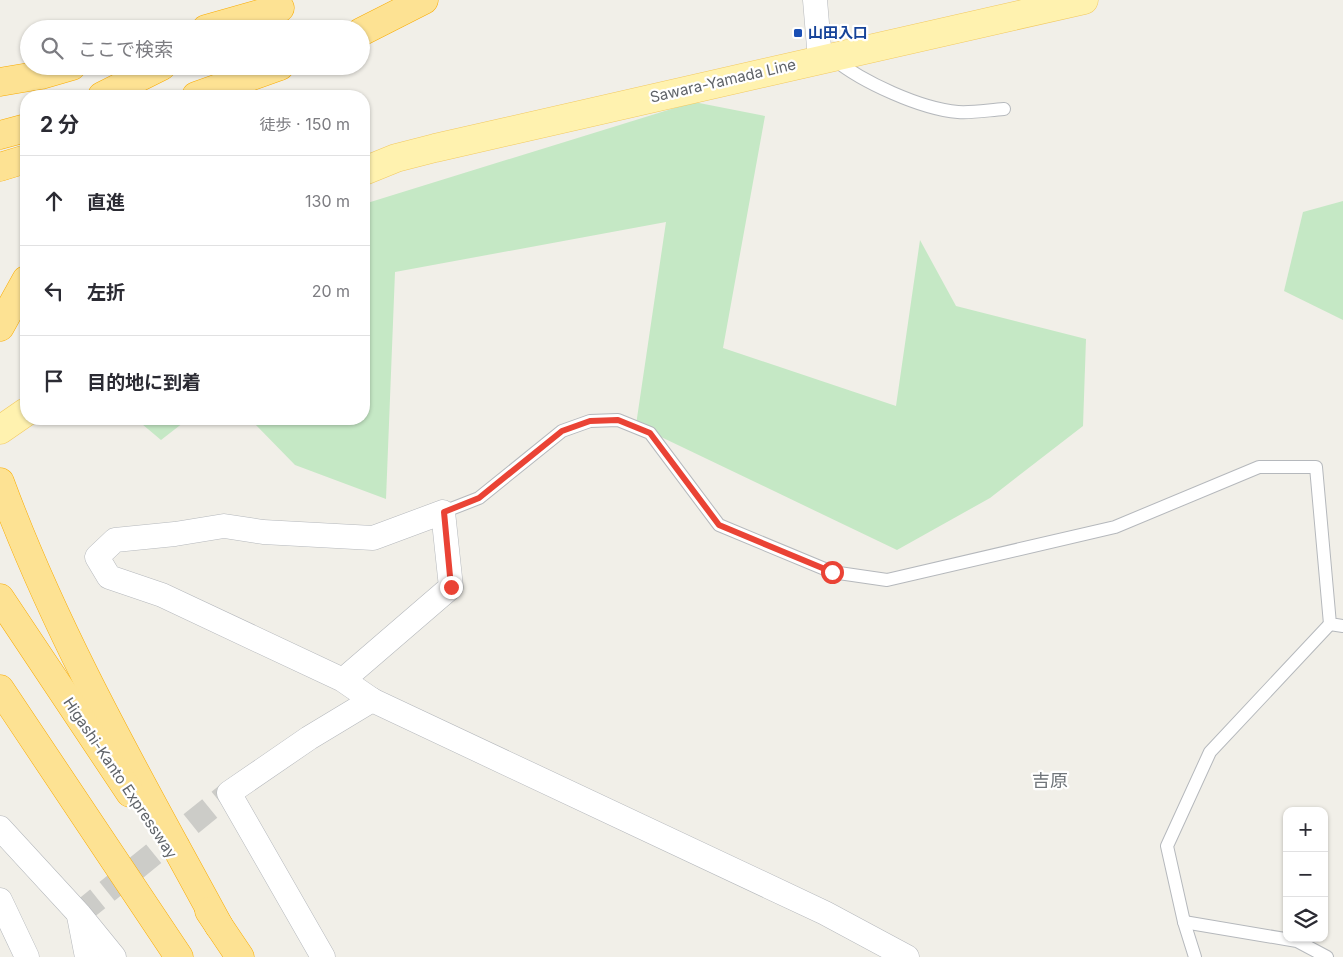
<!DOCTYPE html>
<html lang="ja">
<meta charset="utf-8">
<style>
body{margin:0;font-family:Inter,"Noto Sans JP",sans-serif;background:#f2f2f3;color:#2b2b33}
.controls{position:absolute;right:15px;bottom:15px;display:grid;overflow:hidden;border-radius:10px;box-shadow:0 1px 4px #0004}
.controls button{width:45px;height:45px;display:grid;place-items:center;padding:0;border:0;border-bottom:1px solid #e1e1e2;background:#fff;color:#2b2b33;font:25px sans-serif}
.stop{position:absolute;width:15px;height:15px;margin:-11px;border:4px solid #ea4335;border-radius:50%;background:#fff}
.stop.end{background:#ea4335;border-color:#fff;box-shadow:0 1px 5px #0008}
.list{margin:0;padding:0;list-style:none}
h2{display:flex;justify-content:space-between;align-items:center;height:65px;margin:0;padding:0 20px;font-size:21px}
h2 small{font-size:16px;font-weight:400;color:#7c7c81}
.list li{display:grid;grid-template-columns:32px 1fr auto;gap:15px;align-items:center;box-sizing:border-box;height:90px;padding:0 20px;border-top:1px solid #e1e1e2}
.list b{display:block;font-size:19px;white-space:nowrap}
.list em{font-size:16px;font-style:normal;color:#7c7c81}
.icon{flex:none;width:28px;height:28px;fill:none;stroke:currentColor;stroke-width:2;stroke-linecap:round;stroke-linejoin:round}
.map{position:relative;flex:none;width:1343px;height:957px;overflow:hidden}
.search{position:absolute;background:#fff;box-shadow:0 1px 4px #0004;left:20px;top:20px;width:350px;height:55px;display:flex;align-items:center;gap:12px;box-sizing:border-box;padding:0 18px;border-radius:28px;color:#7c7c81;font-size:19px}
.panel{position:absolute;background:#fff;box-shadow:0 1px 4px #0004;left:20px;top:90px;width:350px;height:335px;border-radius:20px}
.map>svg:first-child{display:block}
.green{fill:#c5e8c5}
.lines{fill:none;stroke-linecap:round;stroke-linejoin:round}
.street-tunnel{stroke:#ccccc8;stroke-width:24;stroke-dasharray:24 12;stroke-linecap:butt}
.lane-casing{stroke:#b5b8bc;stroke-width:14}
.street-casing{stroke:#b5b8bc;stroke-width:25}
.primary-casing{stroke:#f2c960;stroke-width:29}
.highway-casing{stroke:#f9ab00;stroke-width:29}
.lane{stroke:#fff;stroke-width:12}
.street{stroke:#fff;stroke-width:24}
.primary{stroke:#fff2af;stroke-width:28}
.highway{stroke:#fde293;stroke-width:28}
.route{stroke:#ea4335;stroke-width:6}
.transit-dot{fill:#1a4fb4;stroke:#fff;stroke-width:2}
.labels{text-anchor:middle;stroke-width:4.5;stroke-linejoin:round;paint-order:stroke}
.transit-label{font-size:15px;font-weight:bold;fill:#164399;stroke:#fff;text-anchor:start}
.street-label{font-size:15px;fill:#5f6368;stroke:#fff}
.quarter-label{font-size:18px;fill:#70757a;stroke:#fff}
</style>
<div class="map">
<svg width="1343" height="957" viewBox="0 0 1343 957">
<rect width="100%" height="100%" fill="#f1efe8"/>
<g class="green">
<path d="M694,102l71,14 -42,232 173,58 24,-166 36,66 130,33 -3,87 -93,72 -93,52 -261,-125 30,-203 -271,50 -9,227 -91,-34 -45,-46h114v-215z"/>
<path d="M1343,201v119l-59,-29 19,-79z"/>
<path d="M136,419h52l-27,21z"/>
</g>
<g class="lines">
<path class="street-tunnel" d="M79,914l150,-121"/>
<g class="lane-casing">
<g id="lane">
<path d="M834,59c28,23 87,50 124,53 15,1 31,-2 46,-3"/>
<path d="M443,512l36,-14 83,-67 28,-10 28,-1 32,13 69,92 113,47 55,8 228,-53 144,-60h57l14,157 13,2"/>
<path d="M1184,922l113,19 30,16"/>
<path d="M1195,957l-11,-35 -17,-76 43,-94 120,-128"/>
</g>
</g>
<g class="street-casing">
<g id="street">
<path d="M815,0l5,59"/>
<path d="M343,680l108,-93 -8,-75 -70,26 -110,-6 -39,-6 -49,8 -60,6 -18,17 12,20 53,18 181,85 29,20 453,213 82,44"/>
<path d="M0,828l79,86 35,43"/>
<path d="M0,900l27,57"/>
<path d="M79,916l8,41"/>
<path d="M323,957l-94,-164 80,-55 63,-38"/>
</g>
</g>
<g class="primary-casing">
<g id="primary">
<path d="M364,171l32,-13 39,-10 649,-148"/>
<path d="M0,430l26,-18"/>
</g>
</g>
<g class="highway-casing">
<g id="highway">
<path d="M206,29l74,-21"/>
<path d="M361,32l63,-32"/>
<path d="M0,82l41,-7 31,-9"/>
<path d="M102,96l60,-30"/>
<path d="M196,96l84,-30"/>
<path d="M0,135l26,-7"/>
<path d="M0,167l26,-8"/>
<path d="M0,327l26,-47"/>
<path d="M0,482c57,155 141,300 219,444"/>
<path d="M0,598l130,195"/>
<path d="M0,689l179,268"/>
<path d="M209,911l31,46"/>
</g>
</g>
<use href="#lane" class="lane"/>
<use href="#street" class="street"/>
<use href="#primary" class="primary"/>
<use href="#highway" class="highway"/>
</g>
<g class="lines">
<path class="route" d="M451,587l-7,-75 35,-14 83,-67 28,-10 28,-1 32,13 69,92 113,47"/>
</g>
<rect class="transit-dot" x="793" y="28" width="10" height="10" rx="2.5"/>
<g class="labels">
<g class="transit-label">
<text x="808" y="38">山田入口</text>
</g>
<g class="street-label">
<text transform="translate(723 81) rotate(-13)" y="5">Sawara-Yamada Line</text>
<text transform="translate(120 778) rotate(56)" y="5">Higashi-Kanto Expressway</text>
</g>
<g class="quarter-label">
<text x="1050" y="787">吉原</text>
</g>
</g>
</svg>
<div class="controls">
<button>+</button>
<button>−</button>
<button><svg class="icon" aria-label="layers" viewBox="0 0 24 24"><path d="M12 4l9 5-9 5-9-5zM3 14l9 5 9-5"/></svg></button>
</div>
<div class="stop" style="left:832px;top:572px"></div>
<div class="stop end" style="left:451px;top:587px"></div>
<div class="search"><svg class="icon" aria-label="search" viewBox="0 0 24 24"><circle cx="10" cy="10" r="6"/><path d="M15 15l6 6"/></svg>ここで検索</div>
<section class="panel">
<h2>2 分<small>徒歩 · 150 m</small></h2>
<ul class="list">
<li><svg class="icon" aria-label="ahead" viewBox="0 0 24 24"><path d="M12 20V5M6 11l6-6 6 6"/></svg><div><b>直進</b></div><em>130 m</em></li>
<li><svg class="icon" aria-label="left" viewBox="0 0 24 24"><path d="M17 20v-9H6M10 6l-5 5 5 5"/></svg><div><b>左折</b></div><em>20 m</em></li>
<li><svg class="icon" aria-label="arrive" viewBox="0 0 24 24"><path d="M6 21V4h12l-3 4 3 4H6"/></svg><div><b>目的地に到着</b></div></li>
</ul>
</section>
</div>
